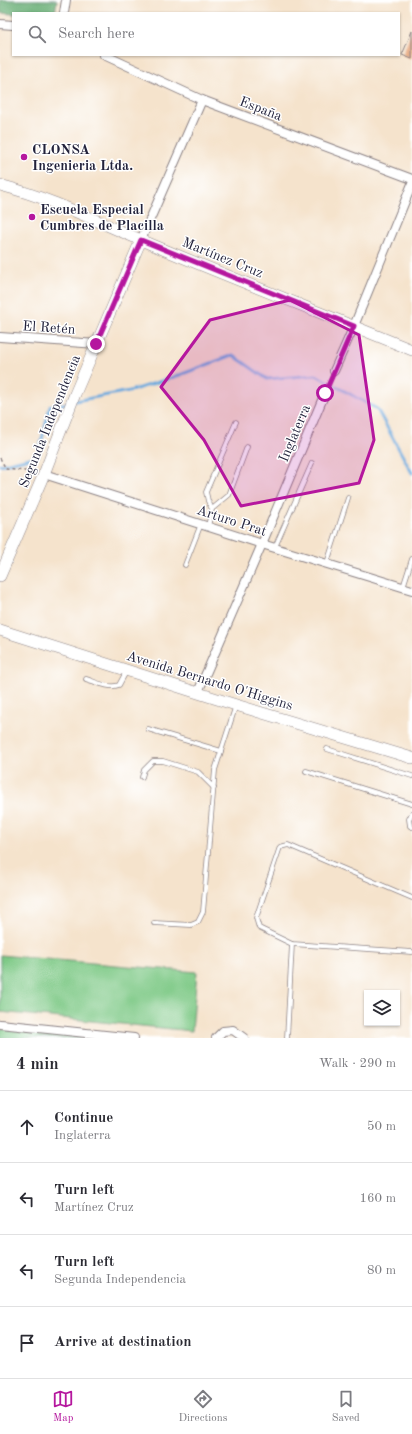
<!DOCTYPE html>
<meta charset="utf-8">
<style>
body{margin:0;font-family:"Old Standard TT",serif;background:#f2f2f3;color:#2b2b33}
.controls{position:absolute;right:12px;bottom:12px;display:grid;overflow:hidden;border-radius:0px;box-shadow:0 1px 3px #0004}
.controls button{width:36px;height:36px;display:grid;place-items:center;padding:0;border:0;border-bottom:1px solid #e1e1e2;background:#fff;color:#2b2b33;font:20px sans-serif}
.stop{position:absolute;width:12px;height:12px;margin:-9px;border:3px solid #b5179e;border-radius:50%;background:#fff}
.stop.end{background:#b5179e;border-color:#fff;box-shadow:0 1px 4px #0008}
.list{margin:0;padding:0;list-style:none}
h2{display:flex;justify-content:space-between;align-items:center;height:52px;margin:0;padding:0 16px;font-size:17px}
h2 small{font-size:13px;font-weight:400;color:#7c7c81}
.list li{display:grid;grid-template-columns:26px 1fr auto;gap:12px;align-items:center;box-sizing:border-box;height:72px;padding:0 16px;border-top:1px solid #e1e1e2}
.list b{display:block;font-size:15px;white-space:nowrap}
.list p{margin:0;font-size:13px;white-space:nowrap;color:#7c7c81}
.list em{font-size:13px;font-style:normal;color:#7c7c81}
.icon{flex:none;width:22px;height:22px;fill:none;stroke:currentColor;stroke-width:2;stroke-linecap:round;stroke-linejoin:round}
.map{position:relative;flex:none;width:412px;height:1038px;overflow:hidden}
.search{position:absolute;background:#fff;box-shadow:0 1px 3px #0004;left:12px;right:12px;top:12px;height:44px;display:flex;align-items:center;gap:10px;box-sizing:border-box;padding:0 14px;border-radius:0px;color:#7c7c81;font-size:15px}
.sheet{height:340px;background:#fff}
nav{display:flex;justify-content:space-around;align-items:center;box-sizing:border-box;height:56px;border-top:1px solid #e1e1e2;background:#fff;font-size:11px;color:#7c7c81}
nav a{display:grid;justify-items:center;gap:2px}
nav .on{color:#b5179e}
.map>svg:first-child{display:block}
.green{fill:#7ec986;stroke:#507660}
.forest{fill:#66ad73;stroke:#446857}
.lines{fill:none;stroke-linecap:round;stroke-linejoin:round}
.stream{stroke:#6aaade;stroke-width:3}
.building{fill:#e59f71}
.lane-casing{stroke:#8c8284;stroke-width:5.5}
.street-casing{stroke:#8c8284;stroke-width:10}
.secondary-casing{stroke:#8c8284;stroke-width:12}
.path{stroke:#8c8284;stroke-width:1.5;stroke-dasharray:3 3;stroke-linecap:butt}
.lane{stroke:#fff;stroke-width:4}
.street{stroke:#fff;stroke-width:8}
.secondary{stroke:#fff;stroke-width:11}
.route{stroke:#b5179e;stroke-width:5}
.marked{fill:#b5179e;fill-opacity:0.2;stroke:#b5179e;stroke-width:3;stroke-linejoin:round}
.poi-dot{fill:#b5179e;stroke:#fff;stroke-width:1.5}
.labels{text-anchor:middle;stroke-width:3;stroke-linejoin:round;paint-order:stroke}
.street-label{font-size:14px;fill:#22223b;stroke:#fff}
.poi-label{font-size:14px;font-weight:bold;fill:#22223b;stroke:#fff;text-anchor:start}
</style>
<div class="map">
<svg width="412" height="1038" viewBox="0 0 412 1038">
<rect width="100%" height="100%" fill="#fff"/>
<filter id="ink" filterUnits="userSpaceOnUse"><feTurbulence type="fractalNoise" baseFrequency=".025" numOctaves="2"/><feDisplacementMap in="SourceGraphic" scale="8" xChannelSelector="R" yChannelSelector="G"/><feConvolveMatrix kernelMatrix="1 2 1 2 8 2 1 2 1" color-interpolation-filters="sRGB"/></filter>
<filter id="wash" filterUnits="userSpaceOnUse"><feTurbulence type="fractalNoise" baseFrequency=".012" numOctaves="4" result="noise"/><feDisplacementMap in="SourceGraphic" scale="16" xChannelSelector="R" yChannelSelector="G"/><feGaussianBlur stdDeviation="0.9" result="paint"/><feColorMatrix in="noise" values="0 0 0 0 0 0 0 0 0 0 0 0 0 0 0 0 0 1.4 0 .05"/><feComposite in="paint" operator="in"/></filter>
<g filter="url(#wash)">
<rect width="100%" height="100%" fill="#f5e3cc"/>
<g class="green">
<path d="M0,955l197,17 -5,59 -192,-19z"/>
<path d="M0,1029l98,9h-98z"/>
</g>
<path class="forest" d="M0,0h57l-2,13 -42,1 -13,-1z"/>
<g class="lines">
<g class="stream">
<path d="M75,401l55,-10 47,-15 56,-21 34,24 49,-4 61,34 35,64"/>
<path d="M0,465l38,-9 12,-50 20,-3"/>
</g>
</g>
<g id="blocks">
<path class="building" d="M412,31v28l-10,-4z"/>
</g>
</g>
<g filter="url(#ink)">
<use href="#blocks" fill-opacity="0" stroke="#8c8284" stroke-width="1"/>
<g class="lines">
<g class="lane-casing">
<g id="lane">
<path d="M212,509l17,-14 18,-48"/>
<path d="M208,526l4,-17 -4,-8 -2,-9 30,-70"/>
<path d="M275,547l37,-84"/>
<path d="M327,563l21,-65"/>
<path d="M185,565l16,-41"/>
<path d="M403,587l9,-28"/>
<path d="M86,679c10,3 23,10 33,6l7,-13"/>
<path d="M148,729l73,22"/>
<path d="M327,749l85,27"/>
<path d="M306,771l106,33"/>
<path d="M142,777l2,-7 9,-9h10l35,11 16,16"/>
<path d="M412,813l-3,6 1,7 2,1"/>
<path d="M412,898l-124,-53 -8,2 -24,71 3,10 33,16 120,8"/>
<path d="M154,923l37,2 7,-3 5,-10 12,-142 21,-65"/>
<path d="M287,1038l5,-94"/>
</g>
</g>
<g class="street-casing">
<g id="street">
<path d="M64,13l2,-13"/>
<path d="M0,24l13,1"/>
<path d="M104,55l98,45 210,79"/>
<path d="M141,240l61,-140"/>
<path d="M0,337l97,7"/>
<path d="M334,371l20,-45 58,-142"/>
<path d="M44,474l218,70 150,46"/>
<path d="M198,692l64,-148 63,-151"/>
<path d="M0,1024l134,14"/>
<path d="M216,1038l7,-7 10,-1 11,8"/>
</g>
</g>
<g class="secondary-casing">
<g id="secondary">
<path d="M0,185c50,13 94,35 141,55 90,38 181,73 271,110"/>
<path d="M0,576l44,-102 31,-80 66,-154"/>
<path d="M0,630l236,75 176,53"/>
</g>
</g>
<g class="path">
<path d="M328,385l3,-7"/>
<path d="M0,458l6,11 28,3"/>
</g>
<use href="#lane" class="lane"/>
<use href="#street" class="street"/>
<use href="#secondary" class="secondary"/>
</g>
</g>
<g class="lines" filter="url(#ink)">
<path class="route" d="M96,344l45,-104 213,86 -29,67"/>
</g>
<path class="marked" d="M290,300l69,35 15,105 -15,43 -118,23 -37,-66 -43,-53 49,-67z"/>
<g class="poi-dot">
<circle cx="24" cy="157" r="4"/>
<circle cx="32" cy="217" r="4"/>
</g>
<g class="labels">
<g class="street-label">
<text transform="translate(261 108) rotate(21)" y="5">España</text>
<text transform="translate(223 257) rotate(22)" y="5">Martínez Cruz</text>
<text transform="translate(49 327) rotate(4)" y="5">El Retén</text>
<text transform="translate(49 421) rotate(-68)" y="5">Segunda Independencia</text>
<text transform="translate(294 433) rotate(-67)" y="5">Inglaterra</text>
<text transform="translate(232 520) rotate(18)" y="5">Arturo Prat</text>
<text transform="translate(210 680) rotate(17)" y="5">Avenida Bernardo O'Higgins</text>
</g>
<g class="poi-label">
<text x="32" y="154">CLONSA<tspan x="32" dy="16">Ingenieria Ltda.</tspan></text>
<text x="40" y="214">Escuela Especial<tspan x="40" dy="16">Cumbres de Placilla</tspan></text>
</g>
</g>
</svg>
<div class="controls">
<button><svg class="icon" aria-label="layers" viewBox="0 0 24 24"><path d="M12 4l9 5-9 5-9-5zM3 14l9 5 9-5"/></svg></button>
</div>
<div class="stop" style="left:325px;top:393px"></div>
<div class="stop end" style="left:96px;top:344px"></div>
<div class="search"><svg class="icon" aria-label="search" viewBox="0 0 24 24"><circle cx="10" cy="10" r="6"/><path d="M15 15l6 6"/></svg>Search here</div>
</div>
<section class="sheet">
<h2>4 min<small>Walk · 290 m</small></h2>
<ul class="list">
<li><svg class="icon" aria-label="ahead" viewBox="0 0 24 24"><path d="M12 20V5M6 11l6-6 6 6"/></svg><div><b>Continue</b><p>Inglaterra</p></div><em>50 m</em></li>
<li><svg class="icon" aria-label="left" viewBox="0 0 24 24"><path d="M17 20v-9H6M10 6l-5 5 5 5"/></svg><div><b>Turn left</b><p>Martínez Cruz</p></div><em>160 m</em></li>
<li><svg class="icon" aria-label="left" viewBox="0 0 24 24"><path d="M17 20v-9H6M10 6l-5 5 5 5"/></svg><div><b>Turn left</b><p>Segunda Independencia</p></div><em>80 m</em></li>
<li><svg class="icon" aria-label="arrive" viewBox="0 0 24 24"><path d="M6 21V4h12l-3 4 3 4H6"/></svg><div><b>Arrive at destination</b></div></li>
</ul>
</section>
<nav>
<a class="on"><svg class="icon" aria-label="map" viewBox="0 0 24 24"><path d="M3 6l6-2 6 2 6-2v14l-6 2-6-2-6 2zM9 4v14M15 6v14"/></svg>Map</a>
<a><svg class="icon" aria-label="directions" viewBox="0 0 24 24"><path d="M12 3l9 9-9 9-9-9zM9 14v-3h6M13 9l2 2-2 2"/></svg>Directions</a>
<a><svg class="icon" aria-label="saved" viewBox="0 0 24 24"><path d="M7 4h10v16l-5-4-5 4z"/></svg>Saved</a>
</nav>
